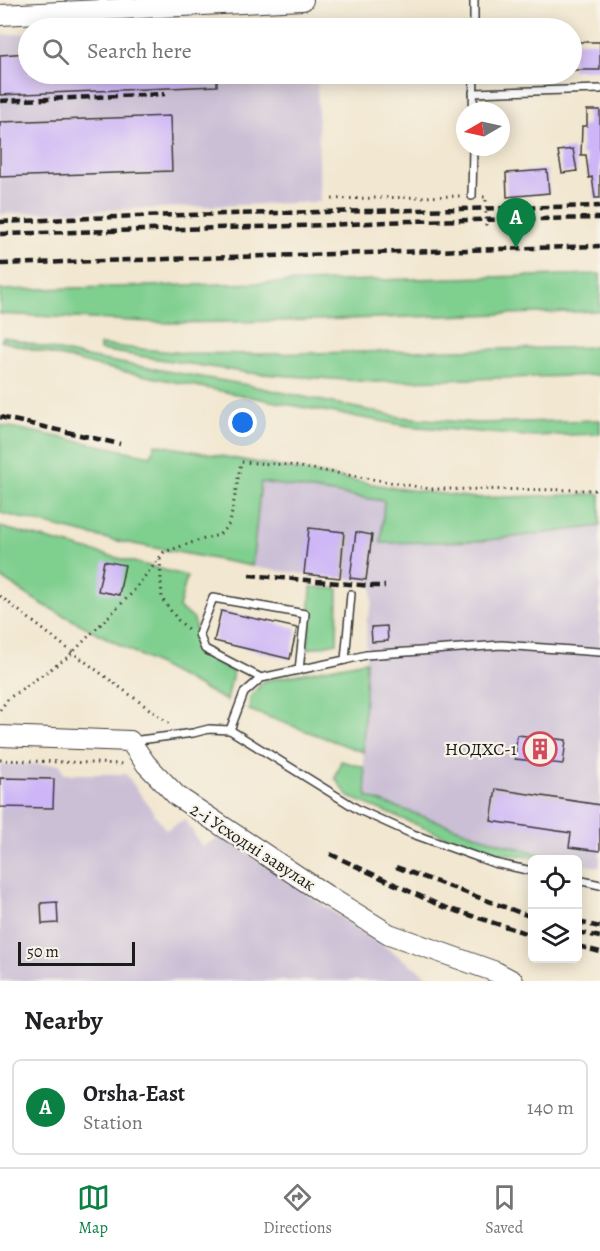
<!DOCTYPE html>
<meta charset="utf-8">
<style>
body{margin:0;font-family:Alegreya,serif;background:#f6f6f6;color:#202124}
.controls{position:absolute;right:18px;bottom:18px;display:grid;overflow:hidden;border-radius:9px;box-shadow:0 3px 15px #0003}
.controls button{width:54px;height:54px;display:grid;place-items:center;padding:0;border:0;border-bottom:2px solid #e0e0e0;background:#fff;color:#202124;font:30px sans-serif}
.compass{position:absolute;left:456px;top:102px;width:54px;height:54px;border-radius:50%;background:#fff;box-shadow:0 3px 15px #0003;rotate:261deg}
.scale{position:absolute;left:18px;bottom:15px;width:117px;box-sizing:border-box;padding-left:6px;border:3px solid #1c1c1c;border-top:0;font-size:16px;line-height:21px;white-space:nowrap;color:#1c1c1c;-webkit-text-stroke:4px #f7f3e8;paint-order:stroke}
.you{position:absolute;left:243px;top:423px;width:21px;height:21px;margin:-15px;border:4px solid #fff;border-radius:50%;background:#1a73e8;box-shadow:0 0 0 9px #1a73e833}
.badge{display:grid;place-items:center;width:39px;height:39px;border-radius:50%;background:#0b8043;color:#fff;font-size:20px;font-weight:700}
.pin{position:absolute;translate:-50% -50px;filter:drop-shadow(0 2px 3px #0008)}
.pin::after{content:'';position:absolute;top:32px;width:21px;height:18px;background:inherit;clip-path:polygon(0 0,100% 0,50% 100%)}
.list{margin:0;padding:0;list-style:none}
h2{display:flex;justify-content:space-between;align-items:center;height:78px;margin:0;padding:0 24px;font-size:26px}
h2 small{font-size:20px;font-weight:400;color:#757577}
.list li{display:grid;grid-template-columns:39px 1fr auto;gap:18px;align-items:center;box-sizing:border-box;height:96px;margin:0 12px 12px;padding:0 12px;border:2px solid #e0e0e0;border-radius:9px}
.list b{display:block;font-size:22px;white-space:nowrap}
.list p{margin:0;font-size:20px;white-space:nowrap;color:#757577}
.list em{font-size:20px;font-style:normal;color:#757577}
.icon{flex:none;width:33px;height:33px;fill:none;stroke:currentColor;stroke-width:2;stroke-linecap:round;stroke-linejoin:round}
.map{position:relative;flex:none;width:600px;height:981px;overflow:hidden}
.search{position:absolute;background:#fff;box-shadow:0 3px 15px #0003;left:18px;right:18px;top:18px;height:66px;display:flex;align-items:center;gap:15px;box-sizing:border-box;padding:0 21px;border-radius:33px;color:#757577;font-size:22px}
.sheet{height:186px;background:#fff}
nav{display:flex;justify-content:space-around;align-items:center;box-sizing:border-box;height:84px;border-top:2px solid #e0e0e0;background:#fff;font-size:16px;color:#757577}
nav a{display:grid;justify-items:center;gap:3px}
nav .on{color:#0b8043}
.map>svg:first-child{display:block}
.industrial{fill:#cbbfd5}
.green{fill:#7fcf8f;stroke:#4e7656;stroke-width:1.5}
.building{fill:#cdb5f7}
.lines{fill:none;stroke-linecap:round;stroke-linejoin:round}
.lane-casing{stroke:#3c3a37;stroke-width:10}
.secondary-casing{stroke:#3c3a37;stroke-width:22}
.path{stroke:#3c3a37;stroke-width:3;stroke-dasharray:1.5 4.5;stroke-linecap:butt}
.lane{stroke:#fff;stroke-width:7}
.secondary{stroke:#fff;stroke-width:20}
.rail{stroke:#1c1c1c;stroke-width:4.5;stroke-dasharray:9 4.5;stroke-linecap:butt}
.labels{text-anchor:middle;stroke-width:4.5;stroke-linejoin:round;paint-order:stroke}
.poi-label{font-size:18px;fill:#1c1c1c;stroke:#f7f3e8;text-anchor:end}
.street-label{font-size:18px;fill:#1c1c1c;stroke:#f7f3e8}
</style>
<div class="map">
<svg width="600" height="981" viewBox="0 0 600 981">
<rect width="100%" height="100%" fill="#f7f3e8"/>
<filter id="ink" filterUnits="userSpaceOnUse"><feTurbulence type="fractalNoise" baseFrequency=".0167" numOctaves="2"/><feDisplacementMap in="SourceGraphic" scale="12" xChannelSelector="R" yChannelSelector="G"/><feConvolveMatrix kernelMatrix="1 2 1 2 8 2 1 2 1" color-interpolation-filters="sRGB"/></filter>
<filter id="wash" filterUnits="userSpaceOnUse"><feTurbulence type="fractalNoise" baseFrequency=".008" numOctaves="4" result="noise"/><feDisplacementMap in="SourceGraphic" scale="24" xChannelSelector="R" yChannelSelector="G"/><feGaussianBlur stdDeviation="1.35" result="paint"/><feColorMatrix in="noise" values="0 0 0 0 0 0 0 0 0 0 0 0 0 0 0 0 0 1.4 0 .05"/><feComposite in="paint" operator="in"/></filter>
<g filter="url(#wash)">
<rect width="100%" height="100%" fill="#f2e7d0"/>
<g class="industrial">
<path d="M316,20v8h-182z"/>
<path d="M28,33v41h289l3,128 -320,12v-179z"/>
<path d="M261,482l124,19 -4,42 100,-2 119,-15v341l-22,-3v-4l-20,-1 -55,-15 -136,-47 -4,-45 4,-133 5,-15v-18l-6,-6 -62,-6 -52,-7z"/>
<path d="M60,764l4,10h62l40,56 19,-11 17,28 20,-11 213,145h-435v-216z"/>
</g>
<g class="green">
<path d="M600,274v37l-318,10 -113,2 -169,-9v-24z"/>
<path d="M3,337l77,19 162,28 158,33 76,6 124,-3v14l-74,2 -118,-10 -107,-19 -200,-40 -100,-26z"/>
<path d="M100,345l84,8 76,1 340,-7v28l-226,7 -125,-9 -149,-23z"/>
<path d="M0,425l151,31 4,-12 240,44 80,10 125,-4v32l-119,15 -100,2 3,-42 -123,-19 -9,84 -140,-26 -112,-27z"/>
<path d="M0,527l187,49 -8,32 15,11 5,34 34,19 -6,29 -187,-98 -40,-26z"/>
<path d="M311,587l27,2 -1,54 -29,6z"/>
<path d="M366,661l-3,91 -114,-42 1,-13 14,-16z"/>
<path d="M341,761l23,6 3,30 136,47 55,15h-11l-66,-8 -132,-54 -14,-19z"/>
</g>
<g id="blocks">
<g class="building">
<rect x="572" y="42" width="28" height="28"/>
<path d="M28,53v21h189v12l-217,9v-40z"/>
<path d="M587,110h13v88h-5l-3,-21 -3,1 -3,-23h-5l1,-29h5z"/>
<path d="M170,116l2,55 -172,6v-55z"/>
<path d="M573,149l4,22 -15,2 -4,-22z"/>
<path d="M547,170l2,23 -42,4 -1,-24z"/>
<path d="M309,528l35,4 -4,46 -36,-4z"/>
<path d="M356,532l16,3 -6,45 -16,-2z"/>
<path d="M104,561l21,4 -6,30 -21,-4z"/>
<path d="M221,611l76,17 -7,31 -76,-18z"/>
<path d="M387,626l1,15 -16,1 -1,-15z"/>
<path d="M517,735l49,5 -3,24 -48,-5z"/>
<path d="M0,778l54,1 -1,29 -53,-1z"/>
<path d="M496,789l104,16v46l-31,-4 2,-14 -80,-12z"/>
<path d="M57,902l1,21 -16,1 -1,-21z"/>
</g>
</g>
</g>
<g filter="url(#ink)">
<use href="#blocks" fill-opacity="0" stroke="#3c3a37" stroke-width="1.5"/>
<g class="lines">
<g class="lane-casing">
<g id="lane">
<path d="M474,28v-28"/>
<path d="M473,93l127,-4"/>
<path d="M473,111l1,-37"/>
<path d="M472,196l1,-49"/>
<path d="M345,660l21,-5 135,-10 99,7"/>
<path d="M261,678l-56,-29 -6,-15 14,-36 92,16 -6,56"/>
<path d="M230,730l14,-37 17,-15 84,-18 6,-66"/>
<path d="M132,741l61,-8 16,-4 21,1 129,80 51,23 84,30 38,8"/>
<path d="M578,880l22,5"/>
</g>
</g>
<g class="secondary-casing">
<g id="secondary">
<path d="M0,15l303,-15"/>
<path d="M0,736l130,5 16,23 31,32 149,99 63,39 107,38 17,9"/>
</g>
</g>
<g class="path">
<path d="M483,197h3v31"/>
<path d="M332,199l129,-3"/>
<path d="M160,559l2,40 16,21 12,11"/>
<path d="M0,596l72,56 99,73"/>
<path d="M0,710l9,-12 59,-41 63,-63 33,-42 33,-11 22,-6 11,-12 11,-61 48,3 142,24 165,1 4,4"/>
<path d="M0,760l124,4"/>
</g>
<use href="#lane" class="lane"/>
<use href="#secondary" class="secondary"/>
<g class="rail">
<path d="M0,101l165,-7"/>
<path d="M0,222l137,-6 463,-10"/>
<path d="M0,234l329,-9 79,-4 192,-3"/>
<path d="M0,264l600,-18"/>
<path d="M0,417l120,27"/>
<path d="M249,575l123,11h13"/>
<path d="M330,854l111,52 91,29"/>
<path d="M396,867l136,50"/>
<path d="M578,922l22,5"/>
<path d="M578,932l22,5"/>
<path d="M578,946l22,6"/>
</g>
</g>
</g>
<defs>
<g id="building-ring" transform="scale(1.725)"><circle r="9.5" fill="#f7f3e8" stroke="#d1495b" stroke-width="1.5"/><path d="M-4-6H4V6H1V3H-1V6H-4ZM-2.5-4.3h1.7v1.8h-1.7ZM.8-4.3h1.7v1.8H.8ZM-2.5-1h1.7V.8h-1.7ZM.8-1h1.7V.8H.8Z" fill="#d1495b"/></g>
</defs>
<g fill-rule="evenodd">
<use href="#building-ring" x="540" y="749"/>
</g>
<g class="labels">
<g class="poi-label">
<text x="517" y="755">НОДХС-1</text>
</g>
<g class="street-label">
<text transform="translate(253 847) rotate(33)" y="6">2-і Усходні завулак</text>
</g>
</g>
</svg>
<div class="controls">
<button><svg class="icon" aria-label="locate" viewBox="0 0 24 24"><circle cx="12" cy="12" r="6"/><path d="M12 2v4M12 18v4M2 12h4M18 12h4"/></svg></button>
<button><svg class="icon" aria-label="layers" viewBox="0 0 24 24"><path d="M12 4l9 5-9 5-9-5zM3 14l9 5 9-5"/></svg></button>
</div>
<svg class="compass" viewBox="-18 -18 36 36"><path d="M0-13l5 13h-10z" fill="#e53935"/><path d="M0 13l5-13h-10z" fill="#757577"/></svg>
<div class="scale">50 m</div>
<div class="you"></div>
<div class="pin badge" style="left:516px;top:248px">A</div>
<div class="search"><svg class="icon" aria-label="search" viewBox="0 0 24 24"><circle cx="10" cy="10" r="6"/><path d="M15 15l6 6"/></svg>Search here</div>
</div>
<section class="sheet">
<h2>Nearby<small></small></h2>
<ul class="list">
<li><span class="badge">A</span><div><b>Orsha-East</b><p>Station</p></div><em>140 m</em></li>
</ul>
</section>
<nav>
<a class="on"><svg class="icon" aria-label="map" viewBox="0 0 24 24"><path d="M3 6l6-2 6 2 6-2v14l-6 2-6-2-6 2zM9 4v14M15 6v14"/></svg>Map</a>
<a><svg class="icon" aria-label="directions" viewBox="0 0 24 24"><path d="M12 3l9 9-9 9-9-9zM9 14v-3h6M13 9l2 2-2 2"/></svg>Directions</a>
<a><svg class="icon" aria-label="saved" viewBox="0 0 24 24"><path d="M7 4h10v16l-5-4-5 4z"/></svg>Saved</a>
</nav>
